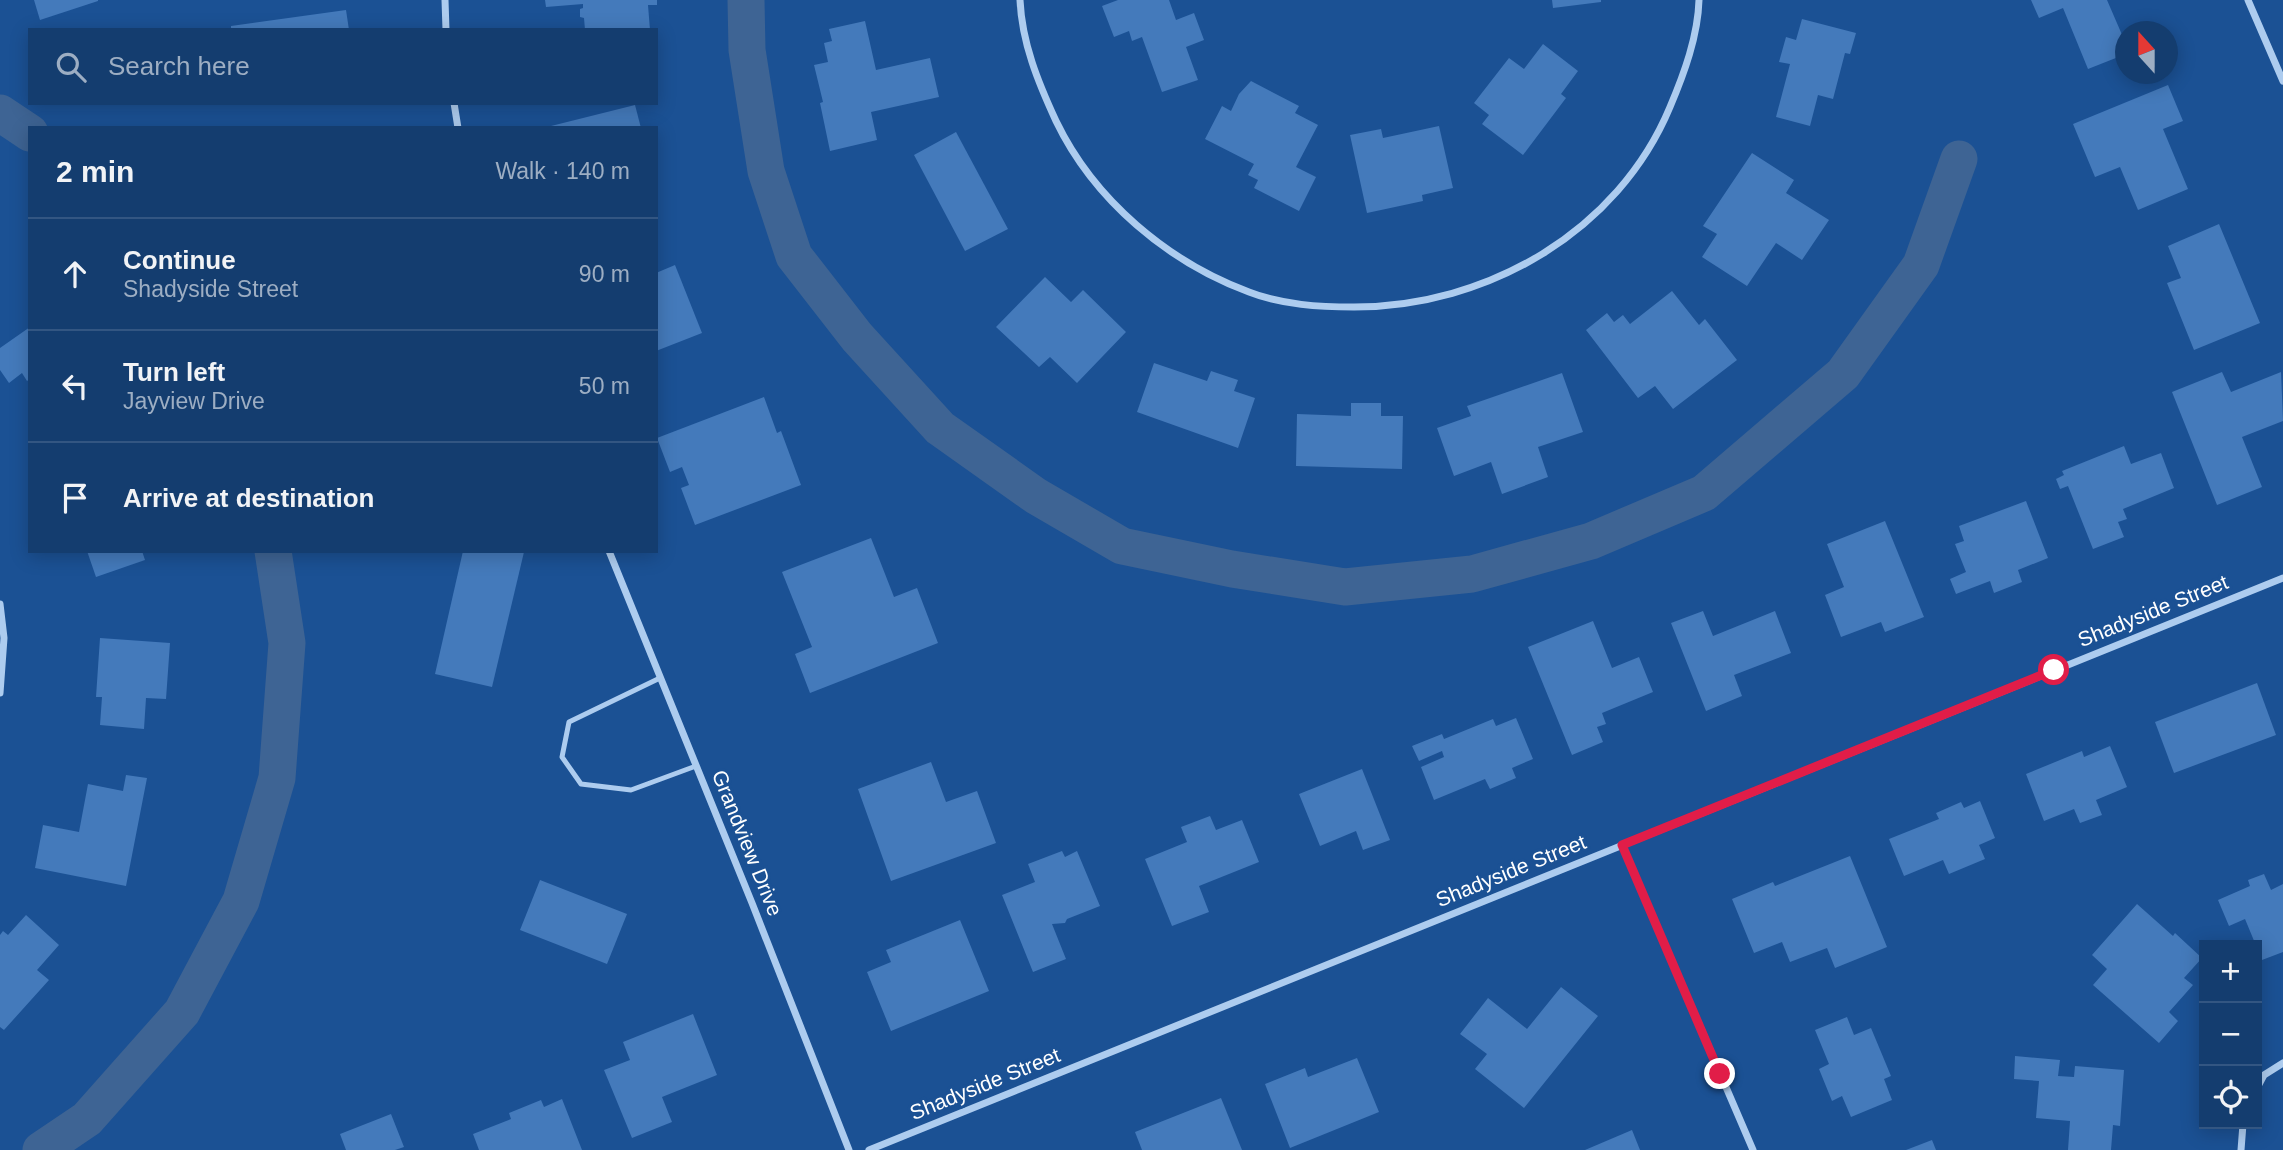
<!DOCTYPE html>
<meta charset="utf-8">
<style>
body{margin:0;font-family:Arial,sans-serif;background:#1d4474;color:#f1f3f6}
.controls{position:absolute;right:21px;bottom:21px;display:grid;overflow:hidden;border-radius:0px;box-shadow:0 4px 18px #0003}
.controls button{width:63px;height:63px;display:grid;place-items:center;padding:0;border:0;border-bottom:2px solid #335682;background:#143d6f;color:#f1f3f6;font:35px sans-serif}
.compass{position:absolute;left:2115px;top:21px;width:63px;height:63px;border-radius:50%;background:#143d6f;box-shadow:0 4px 18px #0003;rotate:339deg}
.stop{position:absolute;width:21px;height:21px;margin:-16px;border:5px solid #e11d48;border-radius:50%;background:#fff}
.stop.end{background:#e11d48;border-color:#fff;box-shadow:0 2px 7px #0008}
.list{margin:0;padding:0;list-style:none}
h2{display:flex;justify-content:space-between;align-items:center;height:91px;margin:0;padding:0 28px;font-size:30px}
h2 small{font-size:23px;font-weight:400;color:#9daec3}
.list li{display:grid;grid-template-columns:46px 1fr auto;gap:21px;align-items:center;box-sizing:border-box;height:112px;padding:0 28px;border-top:2px solid #335682}
.list b{display:block;font-size:26px;white-space:nowrap}
.list p{margin:0;font-size:23px;white-space:nowrap;color:#9daec3}
.list em{font-size:23px;font-style:normal;color:#9daec3}
.icon{flex:none;width:38px;height:38px;fill:none;stroke:currentColor;stroke-width:2;stroke-linecap:round;stroke-linejoin:round}
.map{position:relative;flex:none;width:2283px;height:1150px;overflow:hidden}
.search{position:absolute;background:#143d6f;box-shadow:0 4px 18px #0003;left:28px;top:28px;width:630px;height:77px;display:flex;align-items:center;gap:18px;box-sizing:border-box;padding:0 24px;border-radius:0px;color:#9daec3;font-size:26px}
.panel{position:absolute;background:#143d6f;box-shadow:0 4px 18px #0003;left:28px;top:126px;width:630px;height:427px;border-radius:0px}
.map>svg:first-child{display:block}
.lines{fill:none;stroke-linecap:round;stroke-linejoin:round}
.canal{stroke:#3e6494;stroke-width:37}
.building{fill:#447abb}
.lane{stroke:#adccef;stroke-width:5}
.street{stroke:#adccef;stroke-width:7}
.route{stroke:#e11d48;stroke-width:9}
.labels{text-anchor:middle;stroke-width:6;stroke-linejoin:round;paint-order:stroke}
.street-label{font-size:21px;fill:#fff;stroke:#1b5194}
</style>
<div class="map">
<svg width="2283" height="1150" viewBox="0 0 2283 1150">
<rect width="100%" height="100%" fill="#1b5194"/>
<g class="lines">
<g class="canal">
<path d="M746,0l1,50 19,121 28,85 63,81 83,91 96,68 86,50 110,23 113,18 127,-13 119,-33 113,-48 139,-119 78,-109 38,-106"/>
<path d="M0,113l30,20"/>
<path d="M41,1150l46,-31 95,-107 59,-111 36,-123 10,-135 -14,-92"/>
</g>
</g>
<g class="building">
<path d="M34,0h64v1l-58,19z"/>
<path d="M545,0h112v5h-9l2,25h-65l-1,-12 -4,-1v-8l3,-1v-4l-37,3z"/>
<path d="M1118,0h51l7,20 18,-7 10,27 -18,7 12,33 -36,12 -20,-55 -10,4 -3,-10 -15,6 -12,-31z"/>
<path d="M1552,0h49v2l-48,6z"/>
<path d="M2031,0h76l19,44v10l-38,15 -25,-61 -24,10z"/>
<path d="M346,10l3,20h-118v-4z"/>
<path d="M1802,19l54,14 -6,21 -5,-1 -12,46 -15,-4 -8,31 -34,-9 14,-53 -11,-2 7,-25 10,3z"/>
<path d="M865,21l11,49 54,-12 9,39 -68,15 6,28 -47,11 -10,-48 3,-1 -9,-37 14,-3 -4,-19 8,-2 -3,-12z"/>
<path d="M1543,44l35,27 -17,23 5,4 -43,57 -41,-31 7,-9 -15,-12 35,-45 15,11z"/>
<path d="M1251,81l48,25 -4,7 23,12 -22,42 20,10 -17,34 -45,-23 4,-8 -10,-5 6,-11 -49,-25 17,-33 9,5 8,-17z"/>
<path d="M2168,85l15,36 -20,8 25,60 -50,21 -18,-43 -25,10 -22,-53z"/>
<path d="M635,105l6,23h-94v-1z"/>
<path d="M1439,126l14,62 -31,7 1,6 -56,12 -17,-78 31,-6 2,9z"/>
<path d="M956,132l52,97 -43,22 -51,-96z"/>
<path d="M1752,153l42,27 -8,13 43,27 -27,40 -26,-17 -29,43 -45,-29 15,-23 -14,-8z"/>
<path d="M2219,224l41,99 -66,27 -27,-67 14,-5 -13,-32z"/>
<path d="M675,265l27,68 -46,18v-78z"/>
<path d="M1045,277l26,25 12,-12 43,42 -49,51 -27,-26 -11,10 -43,-40z"/>
<path d="M1672,291l27,34 6,-6 32,41 -64,49 -18,-23 -17,12 -52,-68 21,-17 7,9 9,-7 7,9z"/>
<path d="M30,327v52l-3,2 -5,-8 -13,10 -9,-13v-22z"/>
<path d="M1154,363l53,18 4,-10 27,9 -4,11 21,7 -17,50 -101,-36z"/>
<path d="M2222,372l9,20 50,-20 2,49 -41,16 20,50 -45,18 -45,-113z"/>
<path d="M1562,373l21,59 -45,15 10,30 -46,17 -11,-32 -37,14 -17,-48 34,-12 -4,-10z"/>
<path d="M764,397l13,36 4,-2 20,54 -106,40 -14,-37 8,-3 -7,-18 -12,5 -13,-34z"/>
<path d="M1351,403h30v13h22l-1,53 -106,-3 1,-52 54,2z"/>
<path d="M2124,446l7,18 30,-11 13,35 -51,21 4,10 -9,3 6,15 -31,12 -25,-63 -8,3 -4,-10 8,-4 -2,-4z"/>
<path d="M2026,501l22,57 -30,12 4,12 -28,11 -4,-12 -34,13 -6,-15 16,-7 -11,-28 9,-3 -5,-15z"/>
<path d="M1885,521l39,96 -39,15 -4,-10 -40,15 -16,-42 19,-8 -17,-43z"/>
<path d="M871,538l23,59 23,-9 21,55 -128,50 -15,-39 17,-7 -30,-75z"/>
<path d="M87,551h55l3,9 -49,17z"/>
<path d="M463,551l61,1 -32,135 -57,-13z"/>
<path d="M1703,611l10,25 62,-25 16,42 -57,22 8,21 -36,15 -35,-88z"/>
<path d="M1593,621l19,47 27,-11 14,35 -51,21 4,11 -9,3 6,15 -31,13 -44,-108z"/>
<path d="M100,638l70,5 -4,56 -20,-1 -2,31 -44,-4 2,-28h-6z"/>
<path d="M2257,683l19,52 -102,38 -19,-51z"/>
<path d="M1516,718l17,41 -21,9 4,10 -26,11 -5,-10 -51,21 -13,-33 23,-10 -2,-6 -23,10 -7,-15 30,-12 2,5 49,-20 3,7z"/>
<path d="M2110,746l17,41 -31,13 6,15 -22,8 -6,-14 -30,12 -18,-47 56,-23 2,6z"/>
<path d="M931,762l15,40 31,-11 19,52 -105,38 -33,-92z"/>
<path d="M1362,769l28,71 -27,10 -7,-19 -36,15 -21,-52z"/>
<path d="M126,775l21,3 -21,108 -91,-18 8,-43 36,7 9,-48 35,7z"/>
<path d="M1980,801l15,37 -16,7 6,14 -36,15 -6,-14 -39,16 -15,-37 50,-20 -3,-6 25,-11 3,6z"/>
<path d="M1210,816l6,14 26,-10 17,42 -60,24 10,26 -37,14 -27,-67 42,-17 -6,-15z"/>
<path d="M1062,851l3,6 12,-6 23,55 -33,13 -2,4 -13,1 14,35 -33,13 -31,-77 33,-13 -7,-18z"/>
<path d="M1850,856l37,91 -52,21 -8,-20 -37,14 -8,-20 -28,11 -22,-54 41,-17 2,4z"/>
<path d="M2264,874l7,16 12,-6v68l-21,8 -17,-41 -16,7 -11,-26 32,-14 -2,-6z"/>
<path d="M540,880l87,34 -20,50 -87,-34z"/>
<path d="M2137,904l36,32 2,-3 27,25 -18,20 9,7 -24,27 9,9 -19,22 -66,-58 14,-16 -15,-14z"/>
<path d="M26,915l33,30 -22,25 12,10 -45,50 -4,-3v-92l3,-4 5,4z"/>
<path d="M960,920l29,71 -98,40 -24,-59 24,-10 -5,-12z"/>
<path d="M1561,987l37,29 -74,92 -49,-39 12,-15 -27,-20 28,-36 39,31z"/>
<path d="M693,1014l24,61 -55,22 10,25 -40,16 -28,-68 26,-10 -7,-18z"/>
<path d="M1847,1017l7,18 17,-7 20,48 -7,3 8,21 -41,17 -9,-21 -10,5 -13,-32 10,-5 -14,-34z"/>
<path d="M2015,1056l45,4 -2,16 16,1 1,-11 49,4 -4,56 -7,-1 -2,25h-43l2,-29 -34,-3 3,-37 -25,-2z"/>
<path d="M1357,1058l22,54 -89,36 -25,-64 40,-16 3,9z"/>
<path d="M1221,1098l21,52h-100l-7,-18z"/>
<path d="M562,1099l20,51h-103l-6,-16 38,-15 -2,-6 32,-13 3,7z"/>
<path d="M391,1114l13,33 -9,3h-49l-6,-16z"/>
<path d="M1632,1130l8,20h-55z"/>
<path d="M1932,1140l4,10h-30z"/>
</g>
<g class="lines">
<path class="lane" d="M660,678l-91,44 -7,35 19,27 50,6 65,-24"/>
<g class="street">
<path d="M445,0l1,30"/>
<path d="M1020,0c2,43 18,82 36,121 38,79 112,141 193,171 33,13 71,15 105,15 133,0 264,-75 316,-200 14,-33 28,-71 29,-107"/>
<path d="M2248,0l35,81"/>
<path d="M454,103l4,25"/>
<path d="M609,551l143,352 97,247"/>
<path d="M0,604l4,34 -4,55"/>
<path d="M1622,845l131,305"/>
<path d="M2257,1088l7,-13 19,-12"/>
<path d="M869,1150l1414,-572"/>
<path d="M2241,1150l2,-26"/>
</g>
</g>
<g class="lines">
<path class="route" d="M1720,1074l-98,-229 432,-175"/>
</g>
<g class="labels">
<g class="street-label">
<text transform="translate(2153 611) rotate(-22)" y="7">Shadyside Street</text>
<text transform="translate(747 843) rotate(68)" y="7">Grandview Drive</text>
<text transform="translate(1511 871) rotate(-22)" y="7">Shadyside Street</text>
<text transform="translate(985 1084) rotate(-22)" y="7">Shadyside Street</text>
</g>
</g>
</svg>
<div class="controls">
<button>+</button>
<button>−</button>
<button><svg class="icon" aria-label="locate" viewBox="0 0 24 24"><circle cx="12" cy="12" r="6"/><path d="M12 2v4M12 18v4M2 12h4M18 12h4"/></svg></button>
</div>
<svg class="compass" viewBox="-18 -18 36 36"><path d="M0-13l5 13h-10z" fill="#e53935"/><path d="M0 13l5-13h-10z" fill="#9daec3"/></svg>
<div class="stop" style="left:2054px;top:670px"></div>
<div class="stop end" style="left:1720px;top:1074px"></div>
<div class="search"><svg class="icon" aria-label="search" viewBox="0 0 24 24"><circle cx="10" cy="10" r="6"/><path d="M15 15l6 6"/></svg>Search here</div>
<section class="panel">
<h2>2 min<small>Walk · 140 m</small></h2>
<ul class="list">
<li><svg class="icon" aria-label="ahead" viewBox="0 0 24 24"><path d="M12 20V5M6 11l6-6 6 6"/></svg><div><b>Continue</b><p>Shadyside Street</p></div><em>90 m</em></li>
<li><svg class="icon" aria-label="left" viewBox="0 0 24 24"><path d="M17 20v-9H6M10 6l-5 5 5 5"/></svg><div><b>Turn left</b><p>Jayview Drive</p></div><em>50 m</em></li>
<li><svg class="icon" aria-label="arrive" viewBox="0 0 24 24"><path d="M6 21V4h12l-3 4 3 4H6"/></svg><div><b>Arrive at destination</b></div></li>
</ul>
</section>
</div>
